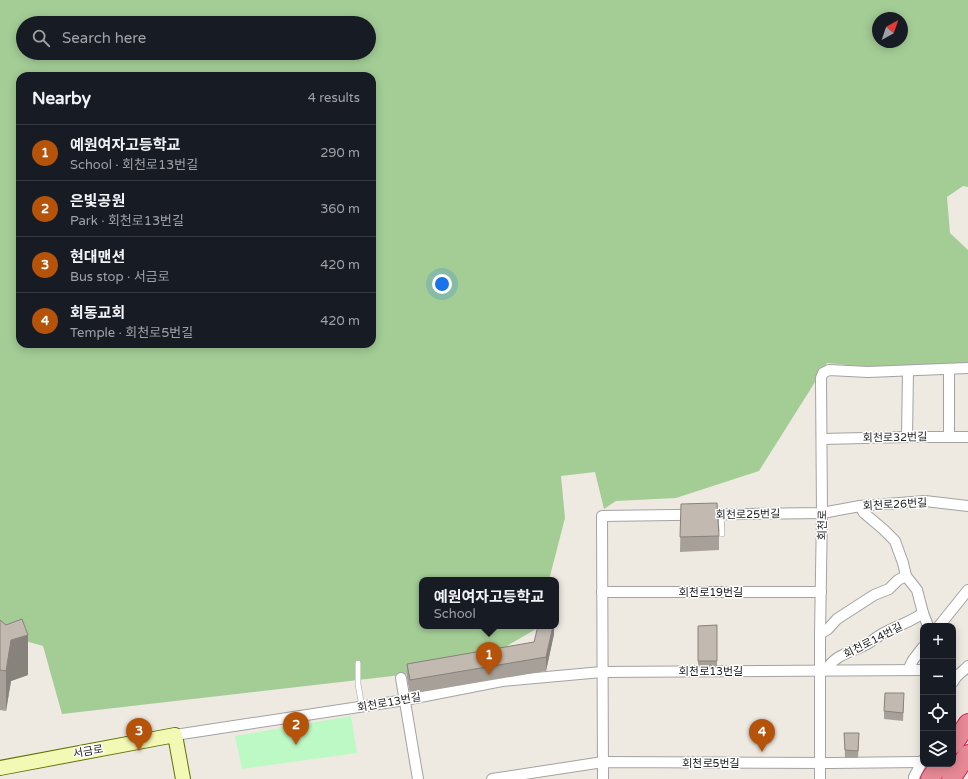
<!DOCTYPE html>
<meta charset="utf-8">
<style>
body{margin:0;font-family:"Varela Round","Noto Sans KR",sans-serif;background:#242831;color:#f1f3f6}
.controls{position:absolute;right:12px;bottom:12px;display:grid;overflow:hidden;border-radius:8px;box-shadow:0 2px 10px #0003}
.controls button{width:36px;height:36px;display:grid;place-items:center;padding:0;border:0;border-bottom:1px solid #363941;background:#171b24;color:#f1f3f6;font:20px sans-serif}
.compass{position:absolute;left:872px;top:12px;width:36px;height:36px;border-radius:50%;background:#171b24;box-shadow:0 2px 10px #0003;rotate:40deg}
.you{position:absolute;left:442px;top:284px;width:14px;height:14px;margin:-10px;border:3px solid #fff;border-radius:50%;background:#1a73e8;box-shadow:0 0 0 6px #1a73e833}
.badge{display:grid;place-items:center;width:26px;height:26px;border-radius:50%;background:#b45309;color:#fff;font-size:13px;font-weight:700}
.pin{position:absolute;translate:-50% -33px;filter:drop-shadow(0 1px 2px #0008)}
.pin::after{content:'';position:absolute;top:21px;width:14px;height:12px;background:inherit;clip-path:polygon(0 0,100% 0,50% 100%)}
.popup{position:absolute;left:419px;top:577px;width:140px;height:52px;box-sizing:border-box;display:grid;place-content:center;border-radius:8px;background:#171b24;filter:drop-shadow(0 1px 3px #0005);font-size:13px;white-space:nowrap;color:#9ea1a6}
.popup b{font-size:15px;color:#f1f3f6}
.popup::after{content:'';position:absolute;left:50%;top:100%;margin-left:-8px;border:8px solid transparent;border-top-color:#171b24}
.list{margin:0;padding:0;list-style:none}
h2{display:flex;justify-content:space-between;align-items:center;height:52px;margin:0;padding:0 16px;font-size:17px}
h2 small{font-size:13px;font-weight:400;color:#9ea1a6}
.list li{display:grid;grid-template-columns:26px 1fr auto;gap:12px;align-items:center;box-sizing:border-box;height:56px;padding:0 16px;border-top:1px solid #363941}
.list b{display:block;font-size:15px;white-space:nowrap}
.list p{margin:0;font-size:13px;white-space:nowrap;color:#9ea1a6}
.list em{font-size:13px;font-style:normal;color:#9ea1a6}
.icon{flex:none;width:22px;height:22px;fill:none;stroke:currentColor;stroke-width:2;stroke-linecap:round;stroke-linejoin:round}
.map{position:relative;flex:none;width:968px;height:779px;overflow:hidden}
.search{position:absolute;background:#171b24;box-shadow:0 2px 10px #0003;left:16px;top:16px;width:360px;height:44px;display:flex;align-items:center;gap:10px;box-sizing:border-box;padding:0 14px;border-radius:22px;color:#9ea1a6;font-size:15px}
.panel{position:absolute;background:#171b24;box-shadow:0 2px 10px #0003;left:16px;top:72px;width:360px;height:276px;border-radius:12px}
.map>svg:first-child{display:block}
.forest{fill:#a4cd96;fill-rule:evenodd}
.park{fill:#bdf9c5}
.lines{fill:none;stroke-linecap:round;stroke-linejoin:round}
.lane-casing{stroke:#a3a3a3;stroke-width:6}
.street-casing{stroke:#a3a3a3;stroke-width:12}
.secondary-casing{stroke:#617205;stroke-width:16}
.highway-casing{stroke:#d72359;stroke-width:20}
.lane{stroke:#fff;stroke-width:5}
.street{stroke:#fff;stroke-width:10}
.secondary{stroke:#f2f9b4;stroke-width:14}
.highway{stroke:#e68895;stroke-width:18}
.wall{fill:#a7a098}
.shaded-wall{fill:#88827c}
.building{fill:#c2bab1;stroke:#88827c}
.labels{text-anchor:middle;stroke-width:3;stroke-linejoin:round;paint-order:stroke}
.street-label{font-size:11px;fill:#1c1c1c;stroke:#fff}
</style>
<div class="map">
<svg width="968" height="779" viewBox="0 0 968 779">
<rect width="100%" height="100%" fill="#eeeae2"/>
<path class="forest" d="M0,0h968v187l-5,-1 -16,11 3,36 18,17v113l-60,8 -81,-8 -68,108 -83,27 -60,3 -12,8 -9,-37 -34,4 4,42 -16,62h-127v46h115l-1,3 -65,38 -409,47 -19,-68 -43,-12zM878,18h24v24h-24zM23,23h346v30h-346zM20,76h352v268h-352z"/>
<path class="park" d="M351,716l6,37 -115,16 -7,-33z"/>
<g class="lines">
<g class="lane-casing">
<g id="lane">
<path d="M714,534h8l-1,-20"/>
<path d="M358,663v21l4,23"/>
</g>
</g>
<g class="street-casing">
<g id="street">
<path d="M949,369v68"/>
<path d="M907,437l1,-66"/>
<path d="M822,439l85,-2h61"/>
<path d="M860,506l4,7 19,16 12,12 8,22 3,13 11,14 6,23 5,13"/>
<path d="M602,592h219"/>
<path d="M939,626l29,-36"/>
<path d="M820,634l8,-5 9,-10 37,-24 15,-6 9,-9 8,-4"/>
<path d="M826,670c11,-17 25,-17 41,-26 5,-3 10,-7 15,-10 14,-8 29,-12 41,-21"/>
<path d="M908,670l5,-10 10,-13"/>
<path d="M401,678l17,101"/>
<path d="M953,682c4,-8 10,-10 15,-16"/>
<path d="M175,735l230,-35 97,-19 100,-9 321,-2"/>
<path d="M492,779l111,-17 227,1 91,-1"/>
<path d="M603,779l-1,-263 220,-3 38,-7 65,-5 43,5"/>
<path d="M820,779v-145l2,-121 -1,-135 2,-5 6,-3 39,2 100,-4"/>
<path d="M914,779v-2l9,-17"/>
</g>
</g>
<g class="secondary-casing">
<path id="secondary" d="M0,768l175,-33 8,44"/>
</g>
<g class="highway-casing">
<g id="highway">
<path d="M953,745l15,-22"/>
<path d="M930,779l10,-15"/>
<path d="M951,779l17,-25"/>
</g>
</g>
<use href="#lane" class="lane"/>
<use href="#street" class="street"/>
<use href="#secondary" class="secondary"/>
<use href="#highway" class="highway"/>
</g>
<g class="wall">
<path d="M681,504l38,32v14l-39,2z"/>
<path d="M0,620l28,55 -17,6 -5,30 -6,-1z"/>
<path d="M717,625v43h-19v-42z"/>
<path d="M554,626v8l-8,37 -136,23 -3,-16v-14l127,-22z"/>
<path d="M904,700l-1,21 -19,-2v-8z"/>
<path d="M844,733l15,7 -1,18h-13z"/>
</g>
<g class="shaded-wall">
<path d="M553,626h1v8l-8,37v-14z"/>
<path d="M28,635v40l-17,6 -5,30v-40l5,-31z"/>
</g>
<g class="building">
<path d="M717,503l2,33 -39,1 1,-33z"/>
<path d="M22,619l6,16 -17,5 -5,31 -6,-1v-50l6,5z"/>
<path d="M717,625v36h-19v-35z"/>
<path d="M538,626h15l-7,31 -136,23 -3,-16 127,-22z"/>
<path d="M885,693h19l-1,20 -19,-2z"/>
<path d="M844,733h15l-1,18 -13,-1z"/>
</g>
<g class="labels">
<g class="street-label">
<text transform="translate(895 437) rotate(-1)" y="4">회천로32번길</text>
<text transform="translate(895 504) rotate(-3)" y="4">회천로26번길</text>
<text transform="translate(748 514) rotate(-1)" y="4">회천로25번길</text>
<text transform="translate(822 525) rotate(-89)" y="4">회천로</text>
<text x="711" y="596">회천로19번길</text>
<text transform="translate(873 640) rotate(-27)" y="4">회천로14번길</text>
<text x="711" y="675">회천로13번길</text>
<text transform="translate(389 702) rotate(-10)" y="4">회천로13번길</text>
<text transform="translate(88 751) rotate(-10)" y="4">서금로</text>
<text x="711" y="767">회천로5번길</text>
</g>
</g>
</svg>
<div class="controls">
<button>+</button>
<button>−</button>
<button><svg class="icon" aria-label="locate" viewBox="0 0 24 24"><circle cx="12" cy="12" r="6"/><path d="M12 2v4M12 18v4M2 12h4M18 12h4"/></svg></button>
<button><svg class="icon" aria-label="layers" viewBox="0 0 24 24"><path d="M12 4l9 5-9 5-9-5zM3 14l9 5 9-5"/></svg></button>
</div>
<svg class="compass" viewBox="-18 -18 36 36"><path d="M0-13l5 13h-10z" fill="#e53935"/><path d="M0 13l5-13h-10z" fill="#9ea1a6"/></svg>
<div class="you"></div>
<div class="pin badge" style="left:489px;top:675px">1</div>
<div class="popup"><b>예원여자고등학교</b>School</div>
<div class="pin badge" style="left:296px;top:745px">2</div>
<div class="pin badge" style="left:139px;top:751px">3</div>
<div class="pin badge" style="left:762px;top:752px">4</div>
<div class="search"><svg class="icon" aria-label="search" viewBox="0 0 24 24"><circle cx="10" cy="10" r="6"/><path d="M15 15l6 6"/></svg>Search here</div>
<section class="panel">
<h2>Nearby<small>4 results</small></h2>
<ul class="list">
<li><span class="badge">1</span><div><b>예원여자고등학교</b><p>School · 회천로13번길</p></div><em>290 m</em></li>
<li><span class="badge">2</span><div><b>은빛공원</b><p>Park · 회천로13번길</p></div><em>360 m</em></li>
<li><span class="badge">3</span><div><b>현대맨션</b><p>Bus stop · 서금로</p></div><em>420 m</em></li>
<li><span class="badge">4</span><div><b>회동교회</b><p>Temple · 회천로5번길</p></div><em>420 m</em></li>
</ul>
</section>
</div>
